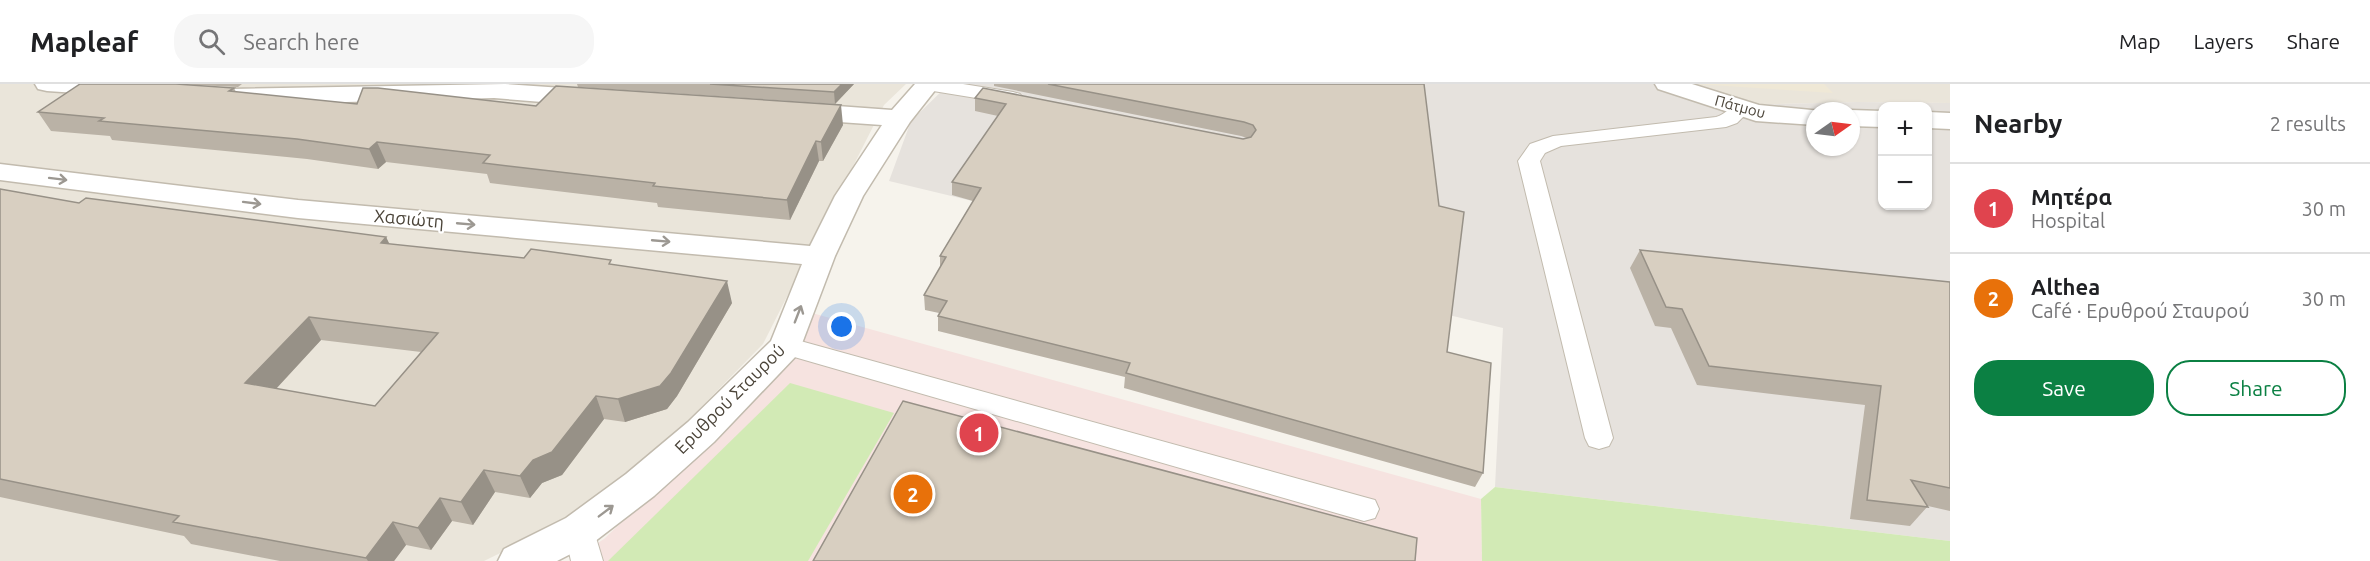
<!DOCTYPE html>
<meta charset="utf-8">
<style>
body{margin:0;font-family:Ubuntu,sans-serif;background:#f6f6f6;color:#202124}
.controls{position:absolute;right:18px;top:18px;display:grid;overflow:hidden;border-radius:12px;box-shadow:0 2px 4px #0004}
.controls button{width:54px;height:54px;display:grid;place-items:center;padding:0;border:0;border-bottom:2px solid #e0e0e0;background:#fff;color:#202124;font:30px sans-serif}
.compass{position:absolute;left:1806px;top:18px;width:54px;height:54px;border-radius:50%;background:#fff;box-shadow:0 2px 4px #0004;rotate:76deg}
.you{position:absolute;left:842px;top:243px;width:21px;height:21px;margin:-15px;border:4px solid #fff;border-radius:50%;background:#1a73e8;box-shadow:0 0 0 9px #1a73e833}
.badge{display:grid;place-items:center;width:39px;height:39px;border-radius:50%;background:#0b8043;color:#fff;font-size:20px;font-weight:700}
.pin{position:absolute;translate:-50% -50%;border:3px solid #fff;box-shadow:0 2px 6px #0006}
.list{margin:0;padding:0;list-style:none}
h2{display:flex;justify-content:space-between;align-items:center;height:78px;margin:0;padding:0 24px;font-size:26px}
h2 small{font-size:20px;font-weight:400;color:#757577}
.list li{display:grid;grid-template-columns:39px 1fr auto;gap:18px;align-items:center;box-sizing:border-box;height:90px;padding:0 24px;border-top:2px solid #e0e0e0}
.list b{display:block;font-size:22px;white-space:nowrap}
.list p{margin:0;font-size:20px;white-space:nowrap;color:#757577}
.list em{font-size:20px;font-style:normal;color:#757577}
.actions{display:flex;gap:12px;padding:18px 24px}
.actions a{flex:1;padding:14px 0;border:2px solid #0b8043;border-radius:24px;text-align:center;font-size:21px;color:#0b8043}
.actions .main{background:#0b8043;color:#fff}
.icon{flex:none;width:33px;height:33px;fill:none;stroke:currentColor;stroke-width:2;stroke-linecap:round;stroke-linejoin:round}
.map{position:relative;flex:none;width:1950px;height:477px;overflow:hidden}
header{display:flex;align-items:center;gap:36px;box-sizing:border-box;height:84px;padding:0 30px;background:#fff;border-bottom:2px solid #e0e0e0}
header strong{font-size:28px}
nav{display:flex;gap:33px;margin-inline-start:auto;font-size:21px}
.search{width:420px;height:54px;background:#f6f6f6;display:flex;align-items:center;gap:15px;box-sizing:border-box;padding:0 21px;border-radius:24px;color:#757577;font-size:22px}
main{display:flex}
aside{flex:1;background:#fff}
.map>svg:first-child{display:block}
.residential{fill:#eae5da}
.industrial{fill:#e6e2dd;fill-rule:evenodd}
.education{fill:#efe8d6}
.medical{fill:#f6e3e0}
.green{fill:#d2eab5}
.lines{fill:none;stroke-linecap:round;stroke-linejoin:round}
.lane-casing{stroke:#c2bbae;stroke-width:2}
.street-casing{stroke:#c2bbae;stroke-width:3}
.lane{fill:#fff;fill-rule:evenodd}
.street{fill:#fff;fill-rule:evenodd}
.wall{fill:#bab2a6;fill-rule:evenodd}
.shaded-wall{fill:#979187}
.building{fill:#d8cfc1;stroke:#979187;stroke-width:1.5;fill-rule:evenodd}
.oneway{stroke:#9c9892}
.labels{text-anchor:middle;stroke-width:4.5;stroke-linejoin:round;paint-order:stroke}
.far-street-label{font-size:15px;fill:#4b4439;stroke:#fff}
.street-label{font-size:18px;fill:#4b4439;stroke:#fff}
</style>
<header>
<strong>Mapleaf</strong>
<div class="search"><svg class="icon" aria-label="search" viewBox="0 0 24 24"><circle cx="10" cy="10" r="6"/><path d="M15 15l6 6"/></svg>Search here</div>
<nav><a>Map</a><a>Layers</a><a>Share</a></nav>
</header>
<main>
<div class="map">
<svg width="1950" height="477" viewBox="0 0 1950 477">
<rect width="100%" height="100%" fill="#f6f3ec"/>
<g class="residential">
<path d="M0,0h906l-22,21 -121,239 -90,92 -98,80 -91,45h-484z"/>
<path d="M1676,0h274v19l-93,-1 -121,3z"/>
</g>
<path class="industrial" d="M949,0h727l60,21 121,-3 93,1v438l-455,-54 8,-159 -614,-147 22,-60zM1882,22h46v100h-46zM1815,27h36v36h-36z"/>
<path class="education" d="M1695,0h129l9,9z"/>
<path class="medical" d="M812,229l669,186 1,62h-912l34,-22 81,-77z"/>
<g class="green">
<path d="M790,299l104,30 -86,148h-200z"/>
<path d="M1495,403l455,54v20h-468l-1,-62z"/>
</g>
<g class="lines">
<g class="lane-casing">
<g id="lane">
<path d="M917,0h46l50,8 7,2 3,4 -3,4 -7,2 -86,-14 -7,-2z"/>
<path d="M1741,19l7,2 3,4 -14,14 -11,4 -165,19 -16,7 -5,8 73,277 -4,8 -10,3 -10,-3 -4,-8 -67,-277 12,-17 23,-8 163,-19c10,-3 15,-11 25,-14z"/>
<path d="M786,253l578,160 11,3 4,9 -4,9 -11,3 -587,-169 -4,-6 4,-6z"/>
<path d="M580,433l11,4 12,40h-32l-7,-31 5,-9z"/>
</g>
</g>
<g class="street-casing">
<g id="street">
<path d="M35,0h95l3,5 -3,5 -9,2 -74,-5 -9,-2z"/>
<path d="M505,0l87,6 9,3 4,5 -4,5 -9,3 -98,-8 -262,7 -9,-3 -4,-5 4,-5 9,-3z"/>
<path d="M915,0h25l-30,38 -47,74 -28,60 -37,98 -84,88 -60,54 -60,46 -37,19h-59l6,-12 62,-31 60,-44 62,-52 83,-81 31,-77 -504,-46 -298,-38v-16l298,36 512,46 25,-50 47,-71 -86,-6 -9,-3 -4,-5 4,-5 9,-3 96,7z"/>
<path d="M1655,0h37l67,21 63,6h-7v14l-59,-4 -98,-32z"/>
<path d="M1851,26l31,1v16l-31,-1v-15h-3z"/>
<path d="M1928,28l22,1v16l-22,-1z"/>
</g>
</g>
<use href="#lane" class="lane"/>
<use href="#street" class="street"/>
</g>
<g class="wall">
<path d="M177,0h65l-4,3z"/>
<path d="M577,0h277l-19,20 -257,-17z"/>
<path d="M994,0h430l23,268 36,121 -8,14 -351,-99 1,-11 -187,-46v-15l1,-3 -14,-3 -1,-15 16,-27v-12l33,-55 -21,-6v-13l46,-66 -23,-5v-13l268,41 4,-1 -6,-2 -247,-50z"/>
<path d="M234,4l2,4 121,12 179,2 307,19 -20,36h-4l-29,59 -132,-13 -1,-4 -167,-20 -3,-9 -101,-12 -8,7 -71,-10 -195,-19 -2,-4 -59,-5 -13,-19z"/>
<path d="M0,105l79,14 307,34 3,7 135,14 88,6 120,39 -55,93 -10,13 -42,13 -21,-3 -42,56 -20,8 -12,15 -35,-6 -22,33 -21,-4 -21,29 -25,-5 -12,16h-114l-89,-17 -7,-8 -184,-39zM321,256l100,12 -46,54 -99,-17z"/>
<path d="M1640,166l310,32v229l-22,-5 -18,20 -60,-7 15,-114 -168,-20 -26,-57 -16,-2 -25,-58z"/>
</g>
<g class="shaded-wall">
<path d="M842,0h12l-19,20 -1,-12z"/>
<path d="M841,21l2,20 -20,36 -2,-19z"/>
<path d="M816,57l3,20 -29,59 -3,-20z"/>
<path d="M377,58l9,20 -8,7 -9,-20z"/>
<path d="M386,153l11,22 -16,-16z"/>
<path d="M727,197l5,22 -55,93 -10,13 -42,13 -7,-23z"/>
<path d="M309,233l12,23 -61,66 -15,-23z"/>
<path d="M596,312l8,23 -42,56 -20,8 -12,15 -10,-22 13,-16z"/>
<path d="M484,386l11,22 -22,33 -12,-23z"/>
<path d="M440,414l12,23 -21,29 -13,-22z"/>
<path d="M393,438l13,23 -12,16h-26l-2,-3z"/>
</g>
<g class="building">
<path d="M80,0h96l58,4 -5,3 128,13 6,-16h15l158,18 20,-20 285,19 -20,37 -5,-1 -29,59 -134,-14 2,-3 -172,-20 7,-8 -113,-13 -8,7 -72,-10 -198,-18 5,-3 -66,-6z"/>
<path d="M710,0h132l-8,8z"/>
<path d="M1048,0h376l15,122 25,6 -17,140 44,11 -8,110 -357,-100 4,-10 -192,-47 9,-15 -23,-6 22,-38 -6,-1 41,-68 -29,-6 54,-78 -31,-6 8,-10 260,51 8,-2 5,-7 -3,-5 -9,-3z"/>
<path d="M0,105l79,14 7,-5 300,39 -5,6 143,15 7,-9 80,11 -2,4 118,17 -56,92 -11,13 -42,13 -22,-3 -44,56 -19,8 -13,16 -36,-6 -23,32 -21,-4 -22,30 -25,-6 -27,36 -193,-36 6,-6 -179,-37zM309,233l129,16 -63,73 -130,-23z"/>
<path d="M1640,166l310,32v206l-39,-8 17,27 -61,-7 14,-114 -172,-20 -27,-57 -16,-2z"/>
<path d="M903,317l514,137 -2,23h-602z"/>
</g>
<defs><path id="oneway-shaft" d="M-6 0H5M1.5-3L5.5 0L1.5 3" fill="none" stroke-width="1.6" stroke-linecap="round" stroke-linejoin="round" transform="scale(1.5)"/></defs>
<g class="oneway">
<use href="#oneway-shaft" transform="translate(58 95) rotate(7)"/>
<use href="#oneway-shaft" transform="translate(252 119) rotate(7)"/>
<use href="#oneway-shaft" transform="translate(466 140) rotate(5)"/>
<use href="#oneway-shaft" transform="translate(661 157) rotate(5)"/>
<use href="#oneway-shaft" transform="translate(798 230) rotate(-69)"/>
<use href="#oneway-shaft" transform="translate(606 427) rotate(-37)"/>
</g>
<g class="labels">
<g class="far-street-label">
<text transform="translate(1740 23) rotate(15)" y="5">Πάτμου</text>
</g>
<g class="street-label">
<text transform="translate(409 135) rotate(5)" y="6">Χασιώτη</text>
<text transform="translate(730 315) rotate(-45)" y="6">Ερυθρού Σταυρού</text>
</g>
</g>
</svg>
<div class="controls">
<button>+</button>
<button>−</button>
</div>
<svg class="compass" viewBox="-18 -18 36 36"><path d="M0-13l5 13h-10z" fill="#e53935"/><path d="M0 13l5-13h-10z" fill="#757577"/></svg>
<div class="you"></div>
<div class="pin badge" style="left:979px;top:349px;background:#e0444e">1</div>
<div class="pin badge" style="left:913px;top:410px;background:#e8710a">2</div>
</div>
<aside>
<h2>Nearby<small>2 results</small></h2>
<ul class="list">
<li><span class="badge" style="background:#e0444e">1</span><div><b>Μητέρα</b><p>Hospital</p></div><em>30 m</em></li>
<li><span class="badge" style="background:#e8710a">2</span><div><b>Althea</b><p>Café · Ερυθρού Σταυρού</p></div><em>30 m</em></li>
</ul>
<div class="actions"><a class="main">Save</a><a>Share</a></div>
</aside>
</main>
